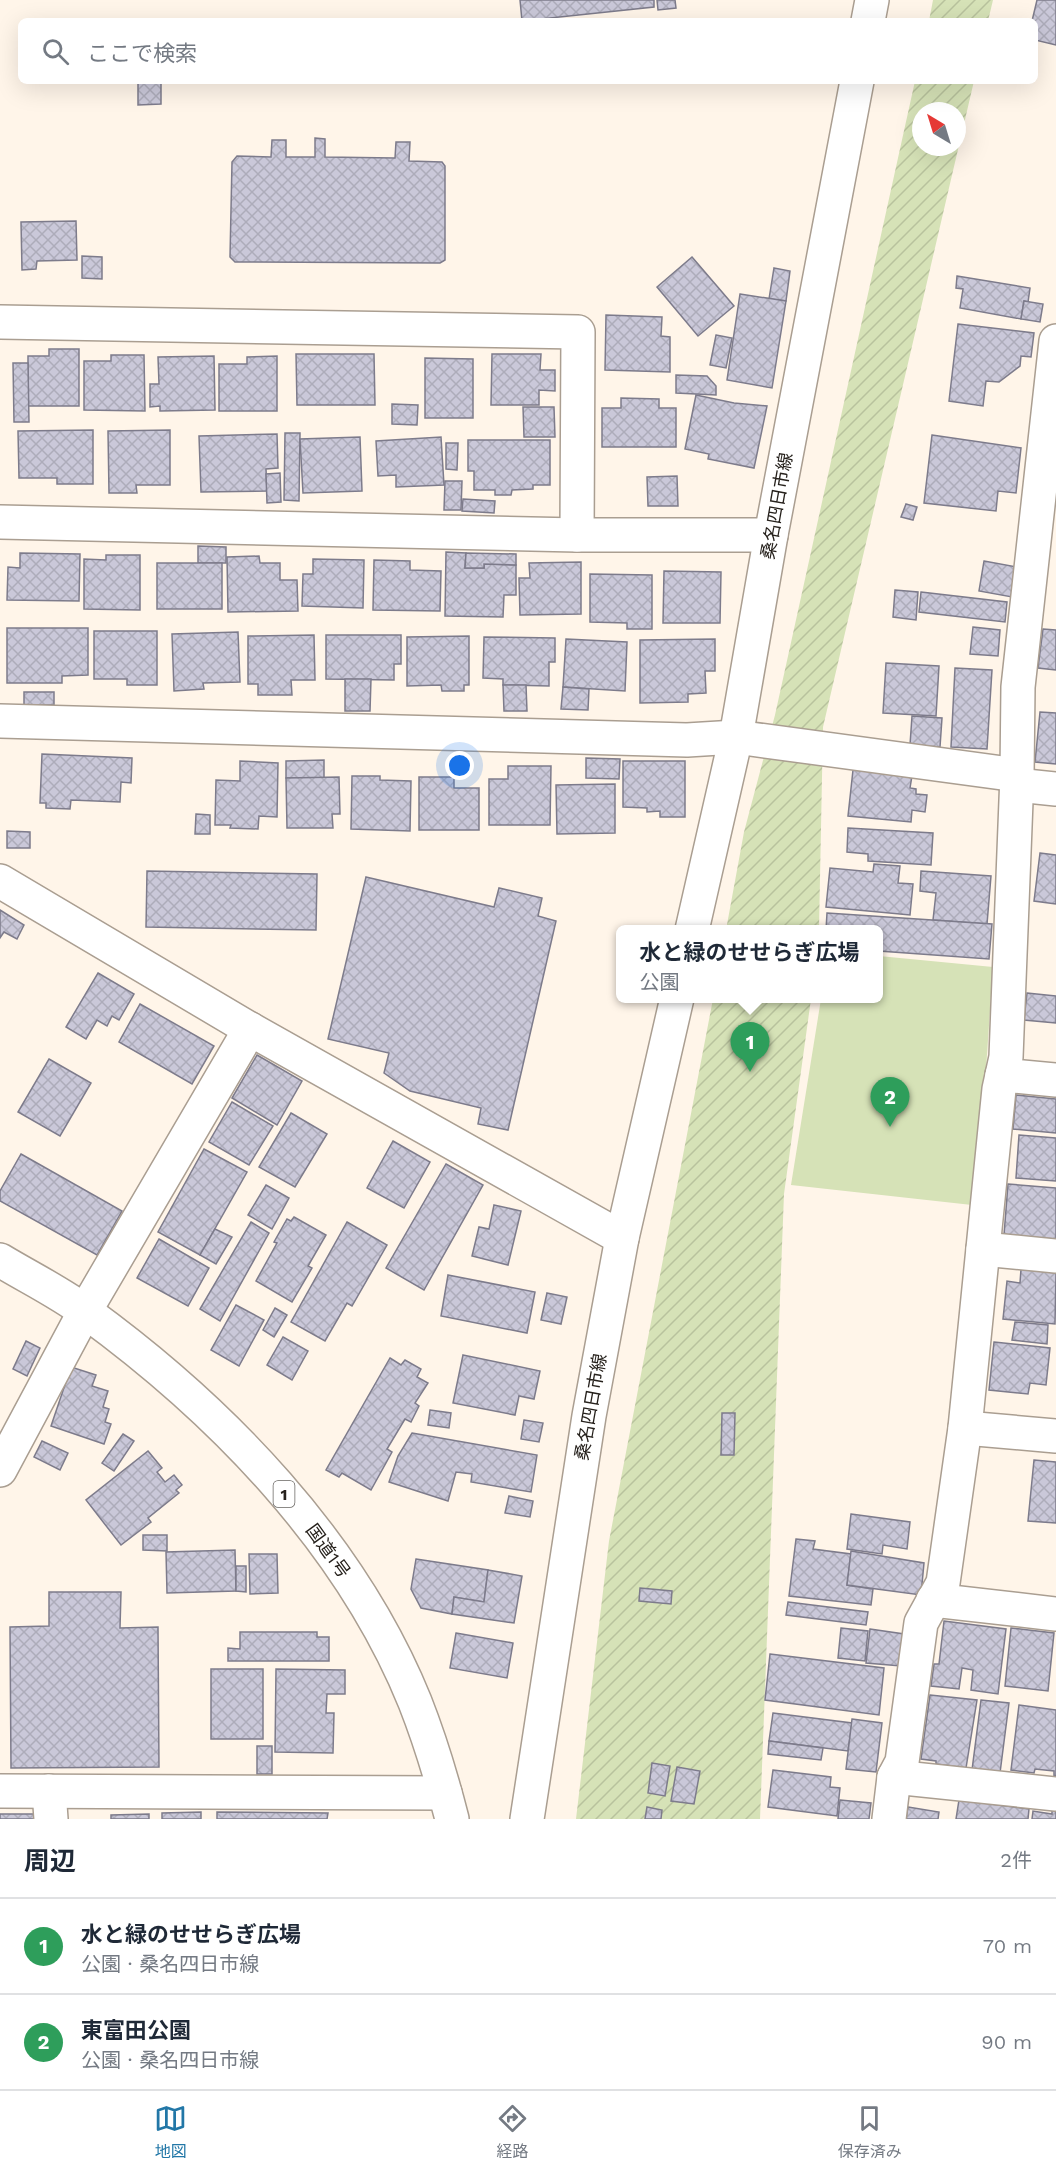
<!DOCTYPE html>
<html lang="ja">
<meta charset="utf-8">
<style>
body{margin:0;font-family:"Work Sans","Noto Sans JP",sans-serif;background:#f6f6f7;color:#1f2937}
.compass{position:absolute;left:912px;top:102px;width:54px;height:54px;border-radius:50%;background:#fff;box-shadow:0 6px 24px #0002;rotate:322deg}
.you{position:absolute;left:460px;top:766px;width:21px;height:21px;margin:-15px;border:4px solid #fff;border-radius:50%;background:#1a73e8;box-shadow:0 0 0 9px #1a73e833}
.badge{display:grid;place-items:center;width:39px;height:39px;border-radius:50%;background:#2277a7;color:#fff;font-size:20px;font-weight:700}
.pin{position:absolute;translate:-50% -50px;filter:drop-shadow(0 2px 3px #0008)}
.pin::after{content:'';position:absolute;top:32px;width:21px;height:18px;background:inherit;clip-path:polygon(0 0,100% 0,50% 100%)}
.popup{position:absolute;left:616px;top:925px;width:267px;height:78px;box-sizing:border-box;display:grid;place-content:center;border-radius:9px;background:#fff;filter:drop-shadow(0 2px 4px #0005);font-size:20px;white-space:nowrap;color:#747a83}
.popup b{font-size:22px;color:#1f2937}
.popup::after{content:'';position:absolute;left:50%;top:100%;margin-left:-12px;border:12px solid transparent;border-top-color:#fff}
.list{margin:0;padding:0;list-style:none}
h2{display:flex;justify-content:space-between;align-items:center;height:78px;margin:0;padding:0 24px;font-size:26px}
h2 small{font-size:20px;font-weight:400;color:#747a83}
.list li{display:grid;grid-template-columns:39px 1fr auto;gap:18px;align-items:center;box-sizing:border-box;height:96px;padding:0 24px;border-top:2px solid #e0e1e3}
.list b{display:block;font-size:22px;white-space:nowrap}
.list p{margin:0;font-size:20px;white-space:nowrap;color:#747a83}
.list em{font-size:20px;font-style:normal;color:#747a83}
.icon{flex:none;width:33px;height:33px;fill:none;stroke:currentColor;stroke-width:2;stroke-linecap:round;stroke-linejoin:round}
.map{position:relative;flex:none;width:1056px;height:1819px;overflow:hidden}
.search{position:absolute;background:#fff;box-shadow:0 6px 24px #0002;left:18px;right:18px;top:18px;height:66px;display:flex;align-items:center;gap:15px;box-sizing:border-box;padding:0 21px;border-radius:9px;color:#747a83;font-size:22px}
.sheet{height:270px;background:#fff}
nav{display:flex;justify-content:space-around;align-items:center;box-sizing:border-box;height:84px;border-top:2px solid #e0e1e3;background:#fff;font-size:16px;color:#747a83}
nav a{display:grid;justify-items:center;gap:3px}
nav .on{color:#2277a7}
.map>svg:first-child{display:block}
.park{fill:#d6e2b7}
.garden{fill:url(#garden-furrows);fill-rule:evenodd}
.building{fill:url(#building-cross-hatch);stroke:#7d7b8b;stroke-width:1.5}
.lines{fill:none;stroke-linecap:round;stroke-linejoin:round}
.street-casing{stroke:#aa9e91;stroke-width:36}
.secondary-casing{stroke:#aa9e91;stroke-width:36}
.highway-casing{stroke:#aa9e91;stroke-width:36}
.street{stroke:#fff;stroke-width:33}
.secondary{stroke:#fff;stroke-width:33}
.highway{stroke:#fff;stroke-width:33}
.labels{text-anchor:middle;stroke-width:4.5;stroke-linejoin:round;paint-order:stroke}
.shield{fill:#fff;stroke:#676460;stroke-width:1.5}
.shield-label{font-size:16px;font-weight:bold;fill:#26211c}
.street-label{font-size:18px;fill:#26211c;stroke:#fff}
</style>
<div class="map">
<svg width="1056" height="1819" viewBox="0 0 1056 1819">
<defs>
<pattern id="garden-furrows" width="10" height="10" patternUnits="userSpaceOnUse" patternTransform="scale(1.5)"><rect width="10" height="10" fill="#d6e2b7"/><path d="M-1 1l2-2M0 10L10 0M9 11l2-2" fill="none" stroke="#b8c29d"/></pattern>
<pattern id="building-cross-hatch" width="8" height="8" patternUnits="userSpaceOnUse" patternTransform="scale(1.5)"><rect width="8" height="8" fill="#cac8d9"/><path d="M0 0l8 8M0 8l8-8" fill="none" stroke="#adacba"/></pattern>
</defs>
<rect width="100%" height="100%" fill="#fff5e9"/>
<path class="park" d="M879,956l114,11 -7,102 -14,136 -181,-20 30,-186 58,-1z"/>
<g class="garden">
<path d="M933,0h60l-5,21h-59z"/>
<path d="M915,81h59l-151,646 -4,202 -93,1 18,-98 31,-117zM921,111h36v36h-36z"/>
<path d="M713,999h98l-27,195 -24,625h-184l33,-278z"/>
</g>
<g class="building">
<path d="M520,0h134v7l-132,14z"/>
<path d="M657,0h18l1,8 -18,2z"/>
<path d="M1037,0h19v45l-21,-5v-19h-3z"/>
<path d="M138,81h23v23l-23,1z"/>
<path d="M315,138l10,1v18l70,1 1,-16h14l-1,19 33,1 3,4v94l-5,3 -205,-1 -5,-5 2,-95 5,-6 34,1 1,-17h14v17h29z"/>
<path d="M76,221l1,39 -40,1 -1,8 -14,1 -1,-48z"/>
<path d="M82,256l20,1v22l-20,-1z"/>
<path d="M692,257l42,49 -36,30 -41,-49z"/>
<path d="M774,268l16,3 -4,30 -17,-2z"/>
<path d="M957,276l73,12 -2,14 -4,-1 -3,18 -61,-11 3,-19 -7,-1z"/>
<path d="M740,294l46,7 -14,87 -45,-8z"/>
<path d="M1024,301l19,3 -3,18 -19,-3z"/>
<path d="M606,315l56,2 -1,19 9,1v35l-65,-2z"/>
<path d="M958,324l76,9 -3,24 -10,-1 -1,10 -21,16 -13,-1 -3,25 -34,-5z"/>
<path d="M716,335l16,3 -6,30 -16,-3z"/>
<path d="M49,349h30v57h-51v-50h21z"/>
<path d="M296,354h78l1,51h-78z"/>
<path d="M492,354h49l-1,16h15v21l-16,-1v15h-48z"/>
<path d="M111,355h33l1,56 -61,-1v-49h27z"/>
<path d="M214,356l1,54 -55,1v-5l-10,1v-23h9l-1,-27z"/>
<path d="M277,356v55h-58v-47h28v-7z"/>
<path d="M425,358l48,1v59h-48z"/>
<path d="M13,363h15l1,59h-15z"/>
<path d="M676,375l31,1 9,10v9l-40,-2z"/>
<path d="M696,395l38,8 33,3 -13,62 -46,-9 1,-5 -24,-5z"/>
<path d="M621,398l38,1v9h17v39h-74v-39h19z"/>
<path d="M392,404l26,1 -1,20 -25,-1z"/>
<path d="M523,407h31l1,30h-31z"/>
<path d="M93,430v54h-36v-6h-38l-1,-47z"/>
<path d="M170,430v55h-34l1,8h-28l-1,-62z"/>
<path d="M285,433h15l-1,68 -15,-1z"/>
<path d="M277,434l1,34 -12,1 1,22 -66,1 -2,-56z"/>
<path d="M932,435l89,13 -5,45 -18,-2 -2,20 -72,-8z"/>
<path d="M360,437l2,54 -59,2 -3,-54z"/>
<path d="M441,437l3,48 -48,2v-12l-18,1 -2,-35z"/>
<path d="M468,440h82v45h-17v4l-21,1 -1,5h-16v-5h-21v-19h-6z"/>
<path d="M446,443h12l-1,27 -11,-1z"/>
<path d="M280,473l1,29 -14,1 -1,-29z"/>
<path d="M677,476l1,30h-30l-1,-29z"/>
<path d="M445,481h17l-1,29h-17z"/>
<path d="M463,499l32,2 -1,12 -32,-2z"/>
<path d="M906,504l11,3 -4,13 -12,-3z"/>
<path d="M198,546l28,1v16h-28z"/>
<path d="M446,552l20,1 -1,15h19v-4l32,1v30h-12l-1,22 -58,-1z"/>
<path d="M20,553l60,1 -1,47 -72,-1 1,-33 12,1z"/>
<path d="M466,553l50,1v11l-32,-1v4h-19z"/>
<path d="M106,555h34v55l-56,-1v-50l22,1z"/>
<path d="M259,556l1,7h20v17h17l1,31 -70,1 -1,-55z"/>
<path d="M313,559l51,1 -1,48 -61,-2 1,-32h10z"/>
<path d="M374,560l36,1v9l31,1 -1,40 -67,-1z"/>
<path d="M984,561l33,6 -5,30 -33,-6z"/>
<path d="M581,562v52l-61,1 -1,-37h11l-1,-15z"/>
<rect x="157" y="563" width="65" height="46"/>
<path d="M664,571l57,1 -1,51h-57z"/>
<path d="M590,574l62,1v54h-25v-6l-37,-1z"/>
<path d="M895,590l23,2 -2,28 -23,-3z"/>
<path d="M921,592l86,10 -2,20 -86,-10z"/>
<path d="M973,627l27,3 -2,26 -28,-2z"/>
<path d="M7,628h81v47l-26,1v7h-55z"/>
<path d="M1043,629l13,1v40l-18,-2z"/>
<path d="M94,631h63v54h-30v-6h-33z"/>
<path d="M238,632l2,50 -37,1 1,6 -30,2 -2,-57z"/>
<path d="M314,635l1,45h-24l1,15h-34v-11h-10v-48z"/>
<path d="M326,635h75v29h-7v16l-68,-1z"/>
<path d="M469,636v49h-5v6h-22l-1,-6 -34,1v-49z"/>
<path d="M484,637l71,1v24h-6v24l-46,-1v-6l-20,-1z"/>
<path d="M566,639l61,3 -2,49 -62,-4z"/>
<path d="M715,639v32h-10l1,22 -18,1v8l-48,1v-63z"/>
<path d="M886,663l53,3 -3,50 -53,-3z"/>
<path d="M955,668l37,2 -5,79 -36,-2z"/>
<path d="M345,679h26l-1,32h-25z"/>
<path d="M503,685h23l1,26h-23z"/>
<path d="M563,687l26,2 -1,21 -27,-1z"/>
<rect x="24" y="692" width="30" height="13"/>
<path d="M1040,712l16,1v51l-21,-2z"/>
<path d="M912,716l30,2 -2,29 -30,-2z"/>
<path d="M42,754l90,4 -1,25 -10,-1 -1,20 -49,-2 -1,9 -24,-1v-5h-6z"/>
<path d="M586,758l34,1 -1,20 -33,-1z"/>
<path d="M324,760v18h-38v-17z"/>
<path d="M240,761l38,2 -1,54 -18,-1 -1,13 -28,-1 1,-3h-16l1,-45 24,1z"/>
<path d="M623,761h62v56h-25v-6l-13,1v-4l-24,-1z"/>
<path d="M508,766h43l-1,59h-61v-46h19z"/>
<path d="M853,770l59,6 -2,12 6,1v5l11,1 -2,17 -13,-2 -1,12 -63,-6z"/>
<path d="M352,776h28v4l31,1 -1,50 -59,-2z"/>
<path d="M339,777l1,37h-8l1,14h-46l-1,-50z"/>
<path d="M419,777h35v11h25v42h-60z"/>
<path d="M615,784v49l-58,1 -1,-49z"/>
<path d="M196,814l14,1v19h-15z"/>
<path d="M848,828l85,5 -2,32 -63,-4v-7l-21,-2z"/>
<path d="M7,831l23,1v16h-23z"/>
<path d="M1040,853l16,2v49l-22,-3z"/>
<path d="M874,864l26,2 -2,17 15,1 -3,31 -84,-8 4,-39 43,4z"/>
<path d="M147,871l170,3 -1,56 -170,-3z"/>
<path d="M921,871l70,5 -4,48 -54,-4 3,-27 -16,-2z"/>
<path d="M366,877l128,30 5,-19 43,10 -4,18 18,5 -48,209 -30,-6 3,-16 -71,-17 -26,-18 5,-20 -61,-14z"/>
<path d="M0,910l24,15 -7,14 -13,-7 -4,6z"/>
<path d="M827,913l165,11 -3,35 -110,-8v-21h-53z"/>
<path d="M98,973l36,21 -15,26 -7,-4 -5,10 -10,-6 -11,19 -20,-12z"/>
<path d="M1027,993l29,3v27l-32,-3z"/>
<path d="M140,1004l74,42 -22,38 -73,-42z"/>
<path d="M257,1055l45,26 -25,44 -45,-27z"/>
<path d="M49,1059l42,24 -31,53 -42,-24z"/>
<path d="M1016,1095l40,4v34l-43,-4z"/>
<path d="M232,1102l41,24 -24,39 -40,-23z"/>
<path d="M291,1113l36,21 -32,53 -36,-20z"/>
<path d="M1019,1135l37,3v43l-40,-3z"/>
<path d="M393,1141l37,21 -26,46 -37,-20z"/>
<path d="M204,1149l43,23 -47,83 -42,-23z"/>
<path d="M21,1154l101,57 -25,44 -97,-54v-10z"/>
<path d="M446,1164l37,21 -59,105 -38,-22z"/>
<path d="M1008,1184l48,4v51l-52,-4z"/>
<path d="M266,1185l23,13 -17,31 -24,-14z"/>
<path d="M494,1205l27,6 -13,54 -36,-9 7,-29 10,2z"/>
<path d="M294,1217l32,18 -18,31 4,2 -20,34 -36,-21 21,-38 -3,-1 13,-23 4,2z"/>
<path d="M251,1222l18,11 -49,88 -20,-12z"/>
<path d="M347,1222l40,23 -35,61 -5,-3 -22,38 -34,-19z"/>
<path d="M215,1229l17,8 -16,27 -16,-9z"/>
<path d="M159,1239l50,29 -21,38 -51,-28z"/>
<path d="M1021,1269l35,4 -1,51 -52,-5 4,-38 13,2z"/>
<path d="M448,1275l87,17 -8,41 -86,-17z"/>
<path d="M547,1293l20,4 -6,27 -20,-4z"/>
<path d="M236,1305l28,15 -25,46 -28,-16z"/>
<path d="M275,1308l12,7 -13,22 -11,-7z"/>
<path d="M1015,1322l33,3 -1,19 -35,-4z"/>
<path d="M283,1337l25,14 -16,29 -25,-15z"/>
<path d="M26,1341l14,7 -13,28 -14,-7z"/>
<path d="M994,1342l56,6 -4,37 -16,-2 -2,11 -39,-4z"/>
<path d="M463,1355l77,16 -6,28 -15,-3 -4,19 -62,-12z"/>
<path d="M390,1358l11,7 4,-5 16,9 -4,8 11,6 -13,20 4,3 -8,16 -6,-3 -18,30 5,3 -21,38 -29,-17 -3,4 -13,-7z"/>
<path d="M71,1367l25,8 -4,11 16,5 -5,16 6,2 -4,13 6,2 -7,20 -53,-18z"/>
<path d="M430,1410l21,3 -2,15 -21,-3z"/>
<path d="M722,1413h13l-1,42h-13z"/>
<path d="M524,1420l19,3 -4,19 -18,-3z"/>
<path d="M412,1433l125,22 -6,37 -60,-10 1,-8 -16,-2 -8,29 -59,-19 9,-26z"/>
<path d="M123,1434l11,7 -20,30 -12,-8z"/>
<path d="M42,1441l26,12 -8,17 -26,-13z"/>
<path d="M148,1451l14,17 -5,4 8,10 9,-7 8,10 -6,5 3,3 -31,25 3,4 -30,23 -35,-45z"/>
<path d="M1034,1460l22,2v61l-28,-2z"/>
<path d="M509,1496l24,5 -3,16 -25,-4z"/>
<path d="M851,1514l59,8 -3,27 -24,-4 -1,9 -35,-5z"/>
<path d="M143,1535h24v16l-24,-1z"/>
<path d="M796,1539l19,2 -2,8 38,5 -4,31 26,4 -2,16 -82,-9z"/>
<path d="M235,1550l1,41 -69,2 -1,-41z"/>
<path d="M851,1551l73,12 -3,32 -74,-10z"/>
<path d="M249,1554h28l1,39 -28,1z"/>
<path d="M416,1559l72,11 -4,32 -30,-5 -2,17 -31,-6 -10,-19z"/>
<path d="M236,1566h10v26l-10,-1z"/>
<path d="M488,1570l34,6 -8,47 -62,-9 2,-17 30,5z"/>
<path d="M640,1588l32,3 -1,13 -32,-3z"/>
<path d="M49,1592h72l-1,36 38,-1 1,140 -148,1 -1,-141 39,-1z"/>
<path d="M788,1602l80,10 -2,13 -80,-10z"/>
<path d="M944,1621l62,8 -8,65 -27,-4 2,-20 -11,-2 -3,21 -28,-3 3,-22h5z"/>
<path d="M841,1628l27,3 -3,30 -27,-3z"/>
<path d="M1011,1628l43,5 -6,58 -43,-5z"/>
<path d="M870,1629l34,5 -3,32 -35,-3z"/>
<path d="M240,1632h77v5h12v24h-101v-13l12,1z"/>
<path d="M456,1633l57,10 -6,35 -57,-10z"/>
<path d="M770,1654l114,14 -5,47 -114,-15z"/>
<rect x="211" y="1669" width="52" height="70"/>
<path d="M276,1669l69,1v24h-18l-1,19h8l-1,40 -58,-1z"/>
<path d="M930,1695l47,5 -11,68 -30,-4v-3l-15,-2z"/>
<path d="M981,1700l28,3 -9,70 -28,-3z"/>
<path d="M1019,1705l37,5v66h-2v-5l-19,-2 -1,4 -23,-3z"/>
<path d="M773,1713l79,10 -4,28 -79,-10z"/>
<path d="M852,1719l30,4 -6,49 -30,-3z"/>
<path d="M769,1741l54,7 -2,12 -53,-6z"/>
<rect x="257" y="1746" width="15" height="28"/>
<path d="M652,1763l18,3 -5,30 -17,-3z"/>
<path d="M677,1767l23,4 -6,33 -23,-3z"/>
<path d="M773,1770l58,7 -1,10 10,1 -3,28 -69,-9z"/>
<path d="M840,1800l31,3 -2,16h-31z"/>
<path d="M959,1800l70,9 -1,10h-72z"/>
<path d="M647,1807l15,3 -1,9h-16z"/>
<path d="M908,1807l31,5 -1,7h-32z"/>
<path d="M1052,1809h4v10h-24l1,-8 19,3z"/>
<path d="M201,1812v7h-39v-6z"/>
<path d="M217,1812l111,1 -1,6h-110z"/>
<rect x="0" y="1814" width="38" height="5"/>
<path d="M149,1814v5h-38v-4z"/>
</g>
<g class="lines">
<g class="street-casing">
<g id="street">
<path d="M0,322l578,10 -1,203"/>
<path d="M0,522l577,13h194"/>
<path d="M0,721l687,19 49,-3 281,38"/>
<path d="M1016,785l40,4"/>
<path d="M0,881l250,148 372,209"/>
<path d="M1002,1075l54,5"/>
<path d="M983,1249l73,7"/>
<path d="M965,1428l91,8"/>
<path d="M0,1470l85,-159 165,-282"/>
<path d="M933,1600l123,14"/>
<path d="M894,1777l162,17"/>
<path d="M0,1791l445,2"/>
<path d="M49,1791l2,28"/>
<path d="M889,1819l5,-42 8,-15 19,-139 22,-40 22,-155 34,-339 7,-32 11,-282 1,-88 38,-346"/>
</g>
</g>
<g class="secondary-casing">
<g id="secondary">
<path d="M868,21l4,-21"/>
<path d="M692,930l44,-193 35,-202 86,-454"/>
<path d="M527,1819l62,-403 33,-178 55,-240"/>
</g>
</g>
<g class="highway-casing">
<path id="highway" d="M0,1260c28,17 59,32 86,52 136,99 265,232 329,390 15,38 27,78 37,117"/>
</g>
<use href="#street" class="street"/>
<use href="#secondary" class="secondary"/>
<use href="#highway" class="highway"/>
</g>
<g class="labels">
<rect class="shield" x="273.5" y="1481" width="21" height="26" rx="4.5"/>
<g class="shield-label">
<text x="284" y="1500">1</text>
</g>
<g class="street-label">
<text transform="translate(777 506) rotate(-80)" y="6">桑名四日市線</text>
<text transform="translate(591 1407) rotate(-80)" y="6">桑名四日市線</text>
<text transform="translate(328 1551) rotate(54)" y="6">国道1号</text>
</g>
</g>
</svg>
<svg class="compass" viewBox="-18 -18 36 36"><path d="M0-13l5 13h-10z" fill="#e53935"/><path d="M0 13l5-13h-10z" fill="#747a83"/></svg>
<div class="you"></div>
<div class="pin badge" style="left:750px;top:1072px;background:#2e9e5b">1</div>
<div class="popup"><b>水と緑のせせらぎ広場</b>公園</div>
<div class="pin badge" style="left:890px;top:1127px;background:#2e9e5b">2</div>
<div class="search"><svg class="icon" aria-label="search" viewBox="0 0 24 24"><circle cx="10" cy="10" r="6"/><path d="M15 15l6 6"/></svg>ここで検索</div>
</div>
<section class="sheet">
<h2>周辺<small>2件</small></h2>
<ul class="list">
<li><span class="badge" style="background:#2e9e5b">1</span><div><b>水と緑のせせらぎ広場</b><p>公園 · 桑名四日市線</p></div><em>70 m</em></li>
<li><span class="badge" style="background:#2e9e5b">2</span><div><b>東富田公園</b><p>公園 · 桑名四日市線</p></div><em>90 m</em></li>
</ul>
</section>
<nav>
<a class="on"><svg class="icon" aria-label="map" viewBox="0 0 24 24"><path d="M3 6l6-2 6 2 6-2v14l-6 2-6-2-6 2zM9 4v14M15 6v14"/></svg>地図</a>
<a><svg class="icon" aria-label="directions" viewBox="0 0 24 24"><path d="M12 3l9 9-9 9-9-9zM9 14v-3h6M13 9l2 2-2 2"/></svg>経路</a>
<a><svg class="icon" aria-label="saved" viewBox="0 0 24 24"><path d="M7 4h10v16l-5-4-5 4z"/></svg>保存済み</a>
</nav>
